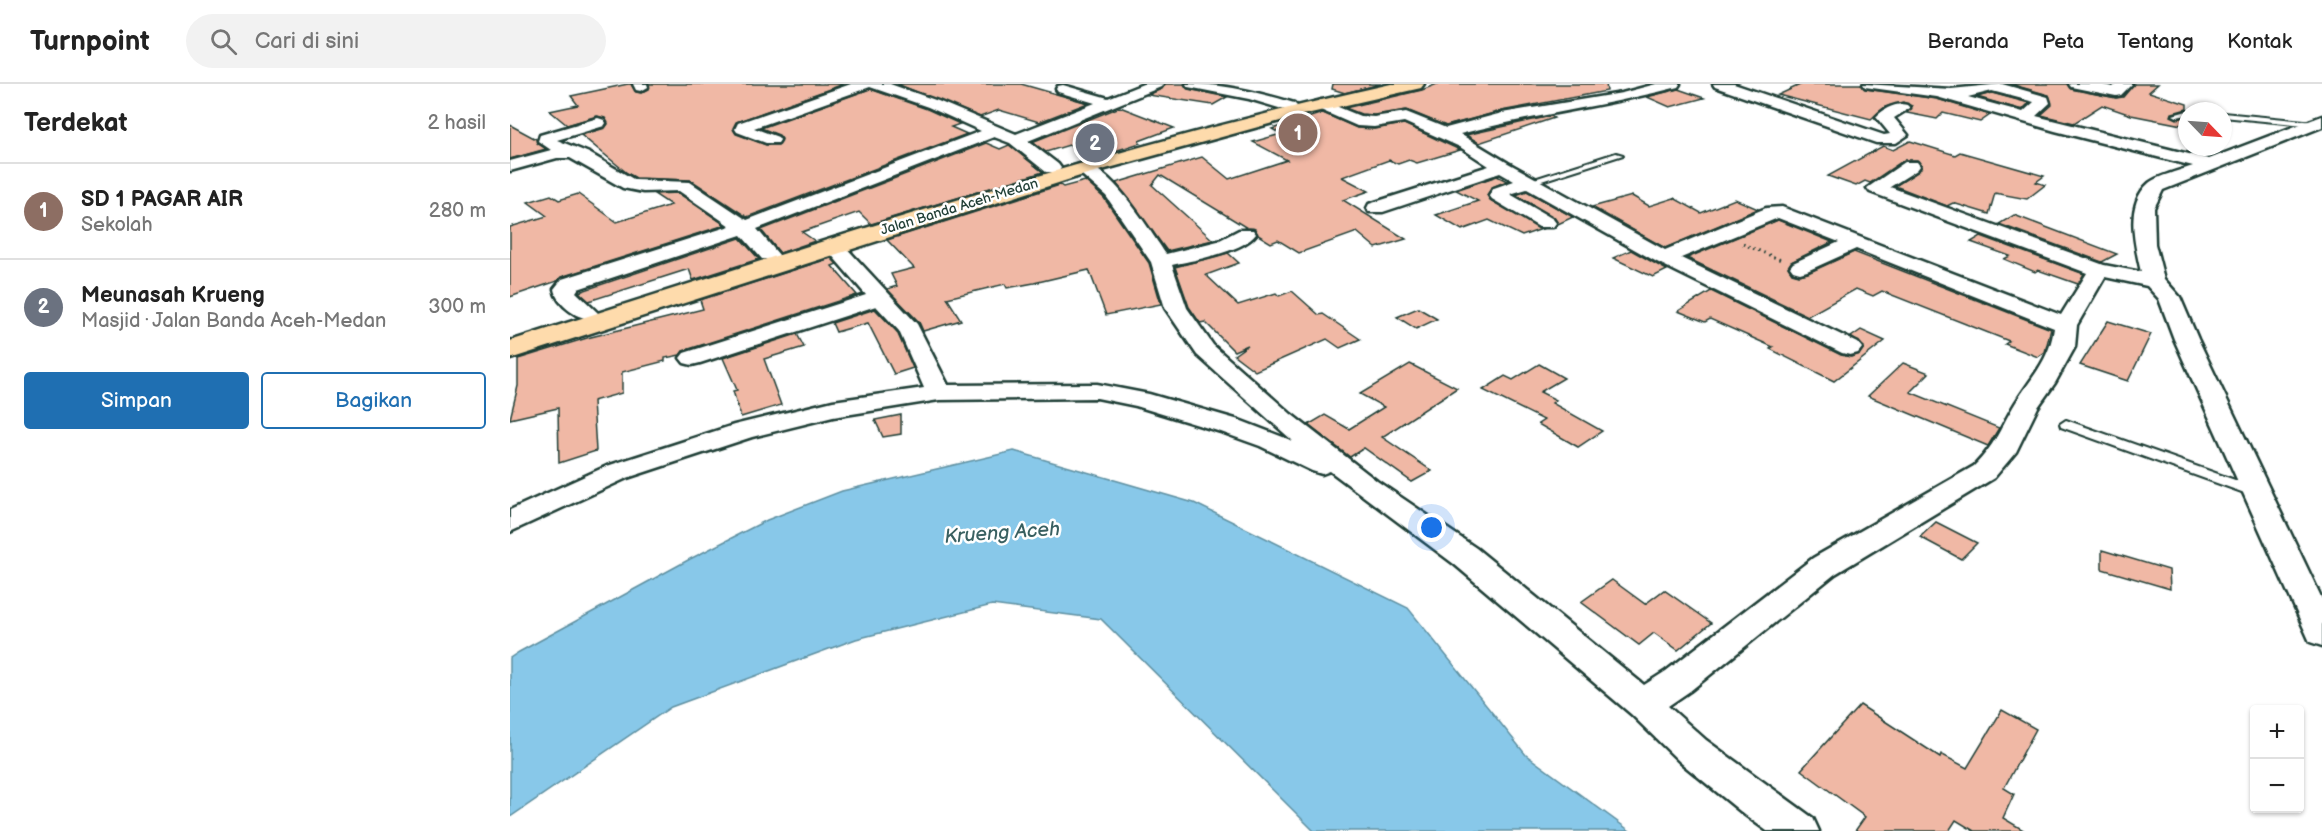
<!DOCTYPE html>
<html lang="id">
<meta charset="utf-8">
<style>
body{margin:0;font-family:"Balsamiq Sans",sans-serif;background:#f2f2f2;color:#222}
.controls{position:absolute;right:18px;bottom:18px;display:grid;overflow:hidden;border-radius:6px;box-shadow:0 2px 4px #0004}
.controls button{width:54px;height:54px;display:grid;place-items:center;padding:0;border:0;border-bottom:2px solid #e0e0e0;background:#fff;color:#222;font:30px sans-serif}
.compass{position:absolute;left:1668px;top:18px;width:54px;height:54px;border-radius:50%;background:#fff;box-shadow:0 2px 4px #0004;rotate:115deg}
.you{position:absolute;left:922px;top:444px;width:21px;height:21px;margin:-15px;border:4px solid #fff;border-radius:50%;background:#1a73e8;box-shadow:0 0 0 9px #1a73e833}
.badge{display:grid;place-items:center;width:39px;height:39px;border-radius:50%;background:#1f6fb2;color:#fff;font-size:20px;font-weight:700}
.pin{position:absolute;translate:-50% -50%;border:3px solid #fff;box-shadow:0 2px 6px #0006}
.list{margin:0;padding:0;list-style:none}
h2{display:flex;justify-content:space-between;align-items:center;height:78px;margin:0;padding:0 24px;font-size:26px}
h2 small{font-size:20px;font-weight:400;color:#767676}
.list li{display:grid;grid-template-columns:39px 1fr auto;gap:18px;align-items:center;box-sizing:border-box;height:96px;padding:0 24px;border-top:2px solid #e0e0e0}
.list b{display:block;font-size:22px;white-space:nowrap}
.list p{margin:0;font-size:20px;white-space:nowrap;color:#767676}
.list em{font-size:20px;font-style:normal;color:#767676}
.actions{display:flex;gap:12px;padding:18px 24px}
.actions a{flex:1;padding:14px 0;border:2px solid #1f6fb2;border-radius:6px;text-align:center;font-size:21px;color:#1f6fb2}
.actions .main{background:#1f6fb2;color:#fff}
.icon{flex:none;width:33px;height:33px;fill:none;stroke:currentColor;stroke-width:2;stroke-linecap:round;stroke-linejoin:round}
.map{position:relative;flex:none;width:1812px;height:747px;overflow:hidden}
header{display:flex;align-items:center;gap:36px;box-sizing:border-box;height:84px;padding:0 30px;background:#fff;border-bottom:2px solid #e0e0e0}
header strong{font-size:28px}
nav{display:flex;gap:33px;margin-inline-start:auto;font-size:21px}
.search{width:420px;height:54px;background:#f2f2f2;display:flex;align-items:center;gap:15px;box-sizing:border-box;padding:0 21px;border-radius:33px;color:#767676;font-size:22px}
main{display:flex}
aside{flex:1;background:#fff}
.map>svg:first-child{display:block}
.water{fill:#88c8e9;stroke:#5e90a1;stroke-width:1.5}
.building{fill:#f0b8a5;stroke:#1f3d34;stroke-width:1.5}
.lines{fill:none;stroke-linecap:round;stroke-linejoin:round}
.service-casing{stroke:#1f3d34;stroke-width:4}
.minor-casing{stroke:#1f3d34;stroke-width:5}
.trunk-casing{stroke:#1f3d34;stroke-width:5}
.path{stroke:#1f3d34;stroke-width:3;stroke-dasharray:1.5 4;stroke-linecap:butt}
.service{fill:#fff;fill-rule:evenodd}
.minor{fill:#fff;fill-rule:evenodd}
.trunk{fill:#fedbac;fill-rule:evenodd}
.labels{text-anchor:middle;stroke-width:5;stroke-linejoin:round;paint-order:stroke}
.far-street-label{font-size:14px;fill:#1f3d34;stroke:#fff}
.near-water-label{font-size:20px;font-style:italic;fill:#396061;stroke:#fff}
</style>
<header>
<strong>Turnpoint</strong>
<div class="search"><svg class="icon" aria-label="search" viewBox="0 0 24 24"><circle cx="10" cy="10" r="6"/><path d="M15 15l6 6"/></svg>Cari di sini</div>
<nav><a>Beranda</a><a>Peta</a><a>Tentang</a><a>Kontak</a></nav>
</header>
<main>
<aside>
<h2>Terdekat<small>2 hasil</small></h2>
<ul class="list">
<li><span class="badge" style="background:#8d6e63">1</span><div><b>SD 1 PAGAR AIR</b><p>Sekolah</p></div><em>280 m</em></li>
<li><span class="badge" style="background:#6b7280">2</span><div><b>Meunasah Krueng</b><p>Masjid · Jalan Banda Aceh-Medan</p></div><em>300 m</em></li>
</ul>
<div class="actions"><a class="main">Simpan</a><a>Bagikan</a></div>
</aside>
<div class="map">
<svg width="1812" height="747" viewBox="0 0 1812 747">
<rect width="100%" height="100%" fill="#fff"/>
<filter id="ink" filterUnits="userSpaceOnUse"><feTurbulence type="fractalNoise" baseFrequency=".0167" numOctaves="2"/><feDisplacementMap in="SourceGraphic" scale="12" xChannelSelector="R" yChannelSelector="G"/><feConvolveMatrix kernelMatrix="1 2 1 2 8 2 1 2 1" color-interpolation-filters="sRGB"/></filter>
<g filter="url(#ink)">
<path class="water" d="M504,367l180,52 214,105 118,147 104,76h-316l-213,-212 -109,-14 -136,34 -185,68 -161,110v-159l9,-6 171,-93 77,-39 75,-29z"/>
<g class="building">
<path d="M118,0h3l5,8 5,1 8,-4v-5h195l-108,38 -3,6 3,6 30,11h12l4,-6 -3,-4 -18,-7 109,-39 57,20 33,15 -9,3 16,7 -220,83 -56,-37 -55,-2 -9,-5 -46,-38 24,-7 3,-4 -3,-6 -8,-2 -30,9 -17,-14 28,-6 -7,-9z"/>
<path d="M387,0h124l67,19 -49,19 -40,-12 -19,7z"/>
<path d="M655,0h19l4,5 39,8 -14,8 -65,-10 14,-6z"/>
<path d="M823,0h48l-36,9 -13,-4z"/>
<path d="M927,0h169l1,7 -106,20 -55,15 -39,-16 -33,5 -13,-1 -16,-6 77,-18z"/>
<path d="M1292,0h59l4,5 72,10 53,16 -10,7 -37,-9 -6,6 -30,-6 5,-7 -9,-4 -18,5 -14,12 -93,-24z"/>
<path d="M1500,0h57l4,5 45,9 7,-1 11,-13h24l-9,8 38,12v5l-15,4 -1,3 6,3 10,-2v9l-56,-11 -29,-10 -28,18 -33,-8 11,-10 -3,-10z"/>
<path d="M1168,5l26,9 -34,9 -23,-10z"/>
<path d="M1482,9l37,10 -7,7 -45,-13z"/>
<path d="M610,23l54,21 -35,13 1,2 -53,17 -18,-15 -23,7 -14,-10z"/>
<path d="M813,29l34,15 17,1 30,-5 56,26 -43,13 -8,-3 -11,4 -9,-4 -47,17 27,14 -26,9 63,39 -30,9 -19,-16 -58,21 -21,-13 -7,3 -13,-8 -3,-6 -8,-1 -87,-53 -8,10 61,55 -46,11 -51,-68 86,-26 27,22 58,-19 -34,-18 28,-8 -9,-5z"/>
<path d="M1041,32l3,2 -75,25 -13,-8z"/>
<path d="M0,41l26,14 1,4 9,6 -36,10z"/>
<path d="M1400,57l45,14 5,-3 84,24 -8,6 9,3 -18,14 -32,-6 -6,21 -36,-11 -6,3 -52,-20 24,-15 3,-5 -5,-6h-13l-34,23 -5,-2 -9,5 -28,-10 55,-30 10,4z"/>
<path d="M476,59l14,6 9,-4 34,27 -172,52 -12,-12 -57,20 13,9 -35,12 -19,-23z"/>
<path d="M987,92l10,5 -15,6 -5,8 3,5 52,29 -20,7 -33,-16 -27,10 -26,-15 42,-14 -22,-11z"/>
<path d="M575,97l19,17 45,65 12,41 -55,11 -17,-45 -55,13 -27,5 -2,-4 -58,14 14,22 -38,11 -4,-9 -32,-33 10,-3 -6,-12 23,-6 -27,-28 173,-55 3,2z"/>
<path d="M1017,107l46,26 -15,7 -4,-7 -38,-22z"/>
<path d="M168,109l47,32 -164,52 -4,4 -47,16v-70l37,-11 -19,-14 23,-7 8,5 19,-6 39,28 54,-17 -17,-11z"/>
<path d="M1122,112l17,10 25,-8 27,15 34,-14 23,10 -93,39 -73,-41z"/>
<path d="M1504,131l103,39 -15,8 -103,-38z"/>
<path d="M1268,136l54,22 -41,20 -3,5 4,6 7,2 9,-2 46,-21 197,77 -6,23 -7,5 -33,-13 4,-3 -127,-50 -9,5 -17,-7 -48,27 -121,-58z"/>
<path d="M1471,152l103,38 -6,10 -40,-14 -3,2 -31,-13 6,-3 -39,-14z"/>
<path d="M230,154l19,21 -66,21 -4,-11 -100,32 -10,-9z"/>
<path d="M1121,166l25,14 11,6 -14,7 -40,-19z"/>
<path d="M718,169l11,10 -33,12 32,30 38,-12 3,3 13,-5 27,24 4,-1 37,25 -20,9 -13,-9 -72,32 -21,-16 14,-10 -14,6 -29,-29 -5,1 -11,-16 -14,-40z"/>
<path d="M321,174l6,6 -5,2 25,29 -174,56 -3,4 -15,3v3l-43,11v21l-29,8 3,50 -37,12 -1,-55 -48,11 8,-33v-27l69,-21 116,-29 -3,-9z"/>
<path d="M1201,207l130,64 10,2 9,-3 4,-7 -13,-10 10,-7 24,11 -51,40 -64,-32 3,-2 -63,-28 -5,3 -27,-11z"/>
<path d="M908,224l19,11 -21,10 -19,-12z"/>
<path d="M365,225l22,23 16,36 -19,6 -26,-51 -32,9 -4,-9z"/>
<path d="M1598,237l43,13 -23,47 -48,-16z"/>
<path d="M287,250l7,13 -40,12 17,46 -40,12 -8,-26 4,-1 -14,-32z"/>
<path d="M1393,279l26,10 -19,19 89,36 -11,18 -120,-50z"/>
<path d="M900,280l47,24 -75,49 50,34 -20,11 -48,-34 -14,9 -42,-32 17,-10 24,14 35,-22 -24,-13z"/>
<path d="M1029,280l25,14 -24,14 16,8 -4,3 50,28 -24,16 -40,-23 6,-4 -61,-30 22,-14 8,4z"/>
<path d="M391,331v19l-18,3 -8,-17z"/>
<path d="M1426,438l41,21 -16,16 -41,-22z"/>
<path d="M1592,466l67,20 1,19 -68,-20z"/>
<path d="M1102,496l33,24 19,-14 47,33 -33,27 -24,-17 -15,12 -58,-43z"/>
<path d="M1350,621l80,52 1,-3 26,14 35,-58 34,19 -32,59 10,6 -11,24 22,13h-51l-18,-11 -7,11h-94l10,-14 -64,-47z"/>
</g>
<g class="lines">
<g class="service-casing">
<g id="service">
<path d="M1677,27v4l-10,2 -4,-2z"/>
<path d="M1713,29l92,9 4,2 -4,2 -92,-9z"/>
<path d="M1106,69l7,2 -91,29 -7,-2z"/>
<path d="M1556,336l197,70 2,3 -7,5 -5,-2 -192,-69 -1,-3z"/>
</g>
</g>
<g class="minor-casing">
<g id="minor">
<path d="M123,0h14l1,3 -7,4 -5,-1z"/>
<path d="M341,0h39l48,17 78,33 79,-31 -37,-11 -2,-3 2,-3 5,-1 45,13 35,-14h20l-2,3 -133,54 30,23 3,4 -3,4h-12l-36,-29 -16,-6 -237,92 22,26 -3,4h-14l-21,-24 -163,54 -2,3 22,21 -3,5c-15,4 -38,-13 -41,-29l8,-10 168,-53 -51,-35 -36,1 -20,-4 -53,-30h-13l-47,13v-10l41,-11 -13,-9 2,-6 58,-17 6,2 2,3 -2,3 -47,14 32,13 46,27 55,2 57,38 234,-89 -53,-24 -58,-20 -116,41 24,9 2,3 -2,3h-12l-29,-11 -2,-3 3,-6z"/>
<path d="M676,0c38,0 72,8 108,19l3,3 -8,5 -40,-12 -61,-12z"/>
<path d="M1146,0h24l-2,3c-72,19 -146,28 -218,47l48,29 157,87 101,-42 16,-1 279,108 26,-42 -217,-81 -3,-4 38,-26h12l3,4 -3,4 -27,17 214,78 37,7c-6,-27 -17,-67 8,-89 8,-7 33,-13 44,-17l-138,-35 -118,-34 -72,-10 -2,-3 88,5 51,-5 46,13 2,6 -14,13 173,43 113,-43v11l-159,63 -9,18 1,36 9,35 16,18 18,42 124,260v47l-12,-4 -4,-9 -132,-294 -15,-40 -12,-13 -42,-9 -28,48 -2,22 -20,36 -17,24 -22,45 -22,26 -159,96 -145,117 -22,15 38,34 107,78 6,13h-52l-22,-16 -65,-53 -49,-48 -177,-150 -124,-93 -8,3 -10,-3 -52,-25 -39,-14 -85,-26 -39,-8 -158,2 -106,17 -81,20 -125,41 -117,54v-22l97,-44 127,-41 99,-24 91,-13 -25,-57 -23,-25 -176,57 -8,2 -8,-2 -4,-5 4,-5 182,-58 -43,-50 3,-4h14l77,83 31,61 149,-1 52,10 90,26 54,21 -96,-86 -32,-47 -14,-46 -45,-66 -31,-27 3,-4c29,-7 73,68 88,89l52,-13 21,-11h14l3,4c-13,18 -62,26 -84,31l15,43 26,37 78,69 86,67 99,67 168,137 22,-14 147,-113 161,-92c21,-21 25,-35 39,-59 17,-29 36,-44 41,-79l-198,-79 -49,22 -7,2 -7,-2 -3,-4 3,-4 46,-21 -61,-24 -97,40 177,85 4,5 -4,5 -8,2 -8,-2 -185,-91 -130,-73 -17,5 43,25 3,4 -3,4h-14l-47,-28 -3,-4 5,-7 20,-7 -14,-8 -117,39h-14l-2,-4 2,-4 120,-38 -29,-19 -56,-25 -30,5 -17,-1 -41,-18 -3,-3 8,-5 39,16 14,1 32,-5 40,16 56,-15 120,-20zM1482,7l42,11 -11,10 -55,-15z"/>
<path d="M1203,0h21l150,51 6,-1 -14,-17c7,-8 21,-15 31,-12l3,3 -16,10 14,17 -12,8h-20l-161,-56z"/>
<path d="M1559,0h29l15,3 3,-3h16l-11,11 -5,1 -45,-9z"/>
</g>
</g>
<g class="trunk-casing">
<path id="trunk" d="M881,0h33l-3,4 -119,27 -222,61 -570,183v-18c292,-93 582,-190 881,-257z"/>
</g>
<path class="path" d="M1233,160l38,16"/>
<use href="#service" class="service"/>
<use href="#minor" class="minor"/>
<use href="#trunk" class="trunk"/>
</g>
</g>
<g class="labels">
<g class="far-street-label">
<text transform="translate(449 122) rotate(-17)" y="5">Jalan Banda Aceh-Medan</text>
</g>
<g class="near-water-label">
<text transform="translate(492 448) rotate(-4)" y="7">Krueng Aceh</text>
</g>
</g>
</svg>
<div class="controls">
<button>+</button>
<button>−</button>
</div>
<svg class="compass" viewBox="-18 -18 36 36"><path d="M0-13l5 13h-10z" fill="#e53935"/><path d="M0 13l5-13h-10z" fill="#767676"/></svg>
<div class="you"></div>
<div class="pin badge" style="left:788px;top:49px;background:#8d6e63">1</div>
<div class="pin badge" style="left:585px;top:59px;background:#6b7280">2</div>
</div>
</main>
